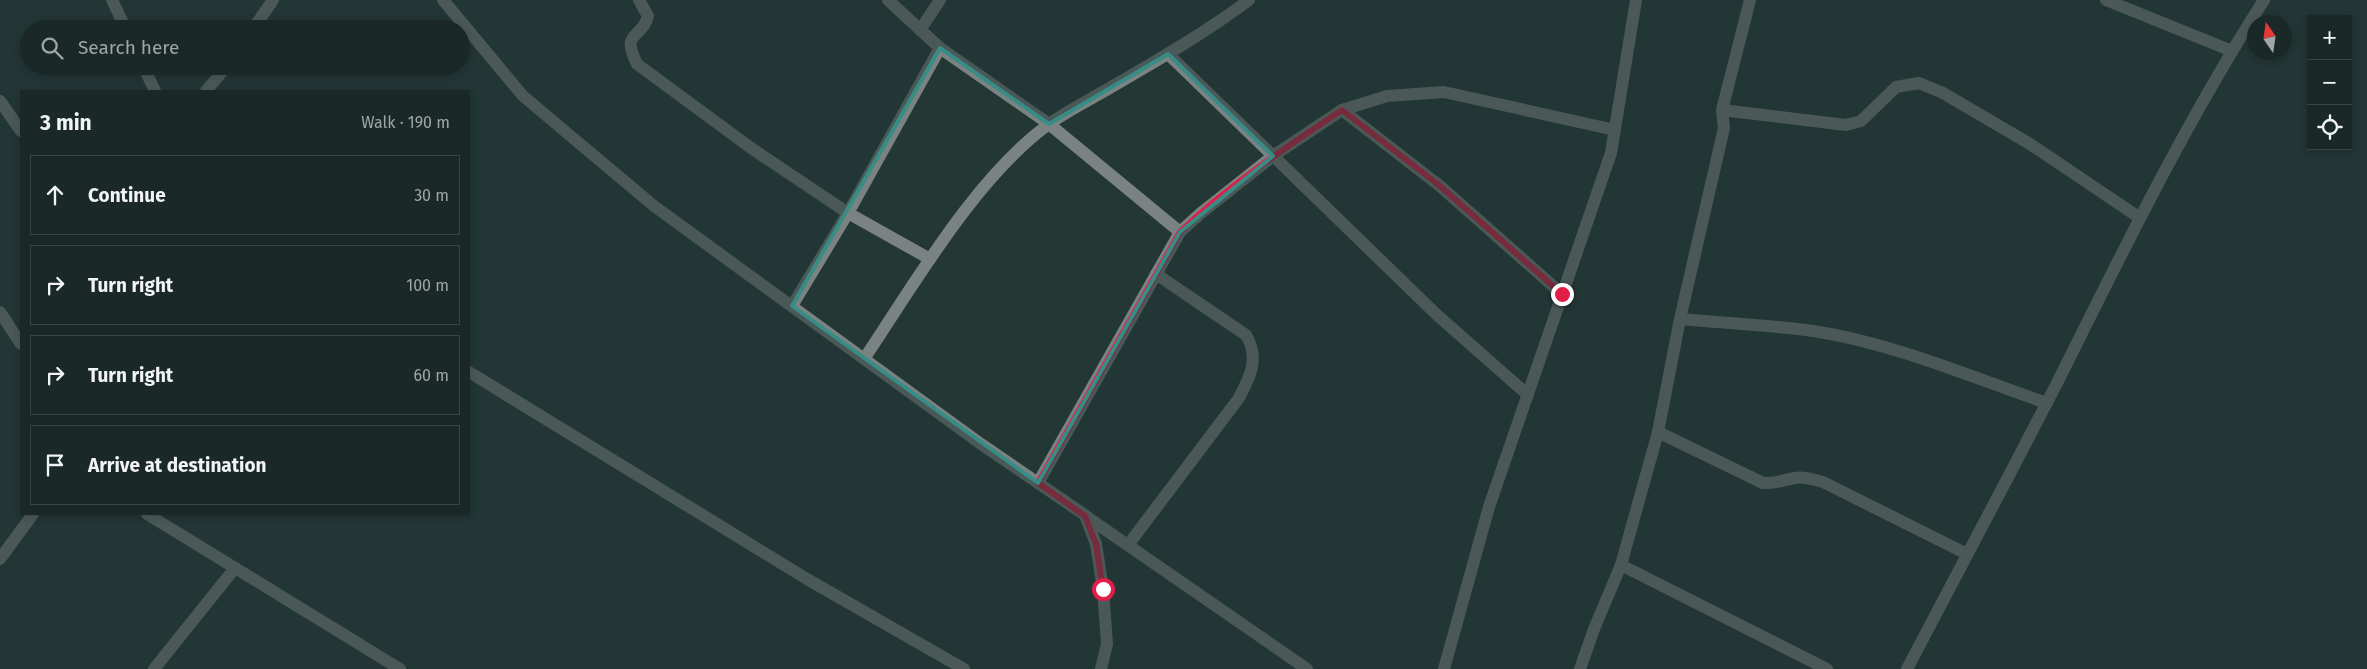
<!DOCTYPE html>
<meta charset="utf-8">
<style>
body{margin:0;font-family:"Fira Sans",sans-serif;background:#233130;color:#f1f3f6}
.controls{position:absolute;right:15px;top:15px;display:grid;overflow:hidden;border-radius:0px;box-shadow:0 2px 8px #0003}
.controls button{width:45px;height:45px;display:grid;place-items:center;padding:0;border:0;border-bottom:1px solid #384545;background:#1a2928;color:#f1f3f6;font:25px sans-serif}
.compass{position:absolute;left:2247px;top:15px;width:45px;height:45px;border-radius:50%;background:#1a2928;box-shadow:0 2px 8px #0003;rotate:347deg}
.stop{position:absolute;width:15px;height:15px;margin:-11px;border:4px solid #e11d48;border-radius:50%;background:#fff}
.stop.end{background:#e11d48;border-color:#fff;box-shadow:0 1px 5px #0008}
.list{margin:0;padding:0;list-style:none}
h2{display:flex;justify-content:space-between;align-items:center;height:65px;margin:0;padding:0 20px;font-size:21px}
h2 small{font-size:16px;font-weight:400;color:#9fa6a8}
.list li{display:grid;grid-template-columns:32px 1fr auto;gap:15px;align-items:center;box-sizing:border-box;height:80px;margin:0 10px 10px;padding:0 10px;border:1px solid #384545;border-radius:0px}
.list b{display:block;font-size:19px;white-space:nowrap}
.list em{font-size:16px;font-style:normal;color:#9fa6a8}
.icon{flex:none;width:28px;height:28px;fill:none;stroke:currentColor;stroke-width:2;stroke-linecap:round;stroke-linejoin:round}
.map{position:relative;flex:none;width:2367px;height:669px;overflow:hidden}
.search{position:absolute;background:#1a2928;box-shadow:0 2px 8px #0003;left:20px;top:20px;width:450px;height:55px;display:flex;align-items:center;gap:12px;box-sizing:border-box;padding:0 18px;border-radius:28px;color:#9fa6a8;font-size:19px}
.panel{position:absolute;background:#1a2928;box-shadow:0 2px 8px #0003;left:20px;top:90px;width:450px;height:425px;border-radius:0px}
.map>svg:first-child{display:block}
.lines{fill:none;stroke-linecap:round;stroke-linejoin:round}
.minor{stroke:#7a8382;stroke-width:12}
.route{stroke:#e11d48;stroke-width:6}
.marked{fill:none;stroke:#378c85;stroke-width:4;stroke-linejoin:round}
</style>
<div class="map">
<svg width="2367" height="669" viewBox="0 0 2367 669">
<rect width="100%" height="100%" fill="#233735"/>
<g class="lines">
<g class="minor">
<path d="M112,0l14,29"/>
<path d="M443,0l80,96 131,110 327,238 104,71 11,29 7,45 4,55 -6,25"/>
<path d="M639,0l9,16c-6,24 -28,14 -11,48l114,84 97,65 82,46"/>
<path d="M888,0l52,48 109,76 131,108"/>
<path d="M2106,0l126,51"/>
<path d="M253,29l20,-29"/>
<path d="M920,30l20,-30"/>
<path d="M1168,54l268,260 92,81"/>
<path d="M143,66l12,25"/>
<path d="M206,91l21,-25"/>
<path d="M0,101l21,30"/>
<path d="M1342,110l98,76 122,108"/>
<path d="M1722,110l124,15 15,-4 35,-34 23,-4 24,10 87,51 110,74"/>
<path d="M792,306l56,-93 92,-165"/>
<path d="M0,312l21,32"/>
<path d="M1680,319c45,4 90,6 133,12 80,12 158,46 234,72"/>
<path d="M864,359c51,-76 111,-181 185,-235 18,-13 40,-24 59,-35 48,-28 97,-56 141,-89"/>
<path d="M469,372l338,207 157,90"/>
<path d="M1658,432l105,51c12,1 20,-3 32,-5 10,-2 19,2 28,4l144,72"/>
<path d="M1038,483l142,-251 21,-19 72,-57 69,-46 45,-14 57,-4 171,38"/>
<path d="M147,514l253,155"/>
<path d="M1087,517l220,152"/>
<path d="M1128,545l111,-147c11,-21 21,-40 7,-63l-90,-61"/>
<path d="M0,559l33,-45"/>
<path d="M1621,565l206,104"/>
<path d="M154,669l81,-101"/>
<path d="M1444,669l45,-162 122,-354 25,-153"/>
<path d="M1580,669l14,-40 27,-64 37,-133 22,-113 44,-191 -2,-18 28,-110"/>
<path d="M1907,669c50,-95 100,-189 149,-284 65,-130 129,-262 208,-385"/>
</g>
</g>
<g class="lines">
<path class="route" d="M1103,589l-7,-45 -11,-28 -47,-33 142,-251c49,-47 105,-84 162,-122l98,76 122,108"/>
</g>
<path d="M0 0H2367V669H0ZM940,48l109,76 119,-70 105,102 -93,76 -142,251 -246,-177z" fill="#233735" fill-opacity=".55" fill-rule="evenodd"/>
<path class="marked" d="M940,48l109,76 119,-70 105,102 -93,76 -142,251 -246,-177z"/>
</svg>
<div class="controls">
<button>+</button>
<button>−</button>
<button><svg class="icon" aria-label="locate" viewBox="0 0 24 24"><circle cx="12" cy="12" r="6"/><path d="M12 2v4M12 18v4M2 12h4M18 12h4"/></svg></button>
</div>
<svg class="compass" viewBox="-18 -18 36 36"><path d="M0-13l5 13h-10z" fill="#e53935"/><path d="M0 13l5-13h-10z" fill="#9fa6a8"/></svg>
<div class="stop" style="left:1103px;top:589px"></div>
<div class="stop end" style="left:1562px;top:294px"></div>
<div class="search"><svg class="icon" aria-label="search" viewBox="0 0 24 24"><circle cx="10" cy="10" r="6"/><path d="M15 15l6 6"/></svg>Search here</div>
<section class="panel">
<h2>3 min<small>Walk · 190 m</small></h2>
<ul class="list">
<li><svg class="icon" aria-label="ahead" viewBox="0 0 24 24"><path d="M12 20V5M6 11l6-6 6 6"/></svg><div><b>Continue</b></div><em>30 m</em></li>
<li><svg class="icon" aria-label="right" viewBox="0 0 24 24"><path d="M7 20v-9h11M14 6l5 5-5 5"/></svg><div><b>Turn right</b></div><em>100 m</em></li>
<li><svg class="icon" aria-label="right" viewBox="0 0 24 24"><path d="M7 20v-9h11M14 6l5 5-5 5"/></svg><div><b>Turn right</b></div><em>60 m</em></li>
<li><svg class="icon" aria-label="arrive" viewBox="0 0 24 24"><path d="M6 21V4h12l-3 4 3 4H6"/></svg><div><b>Arrive at destination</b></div></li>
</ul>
</section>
</div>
